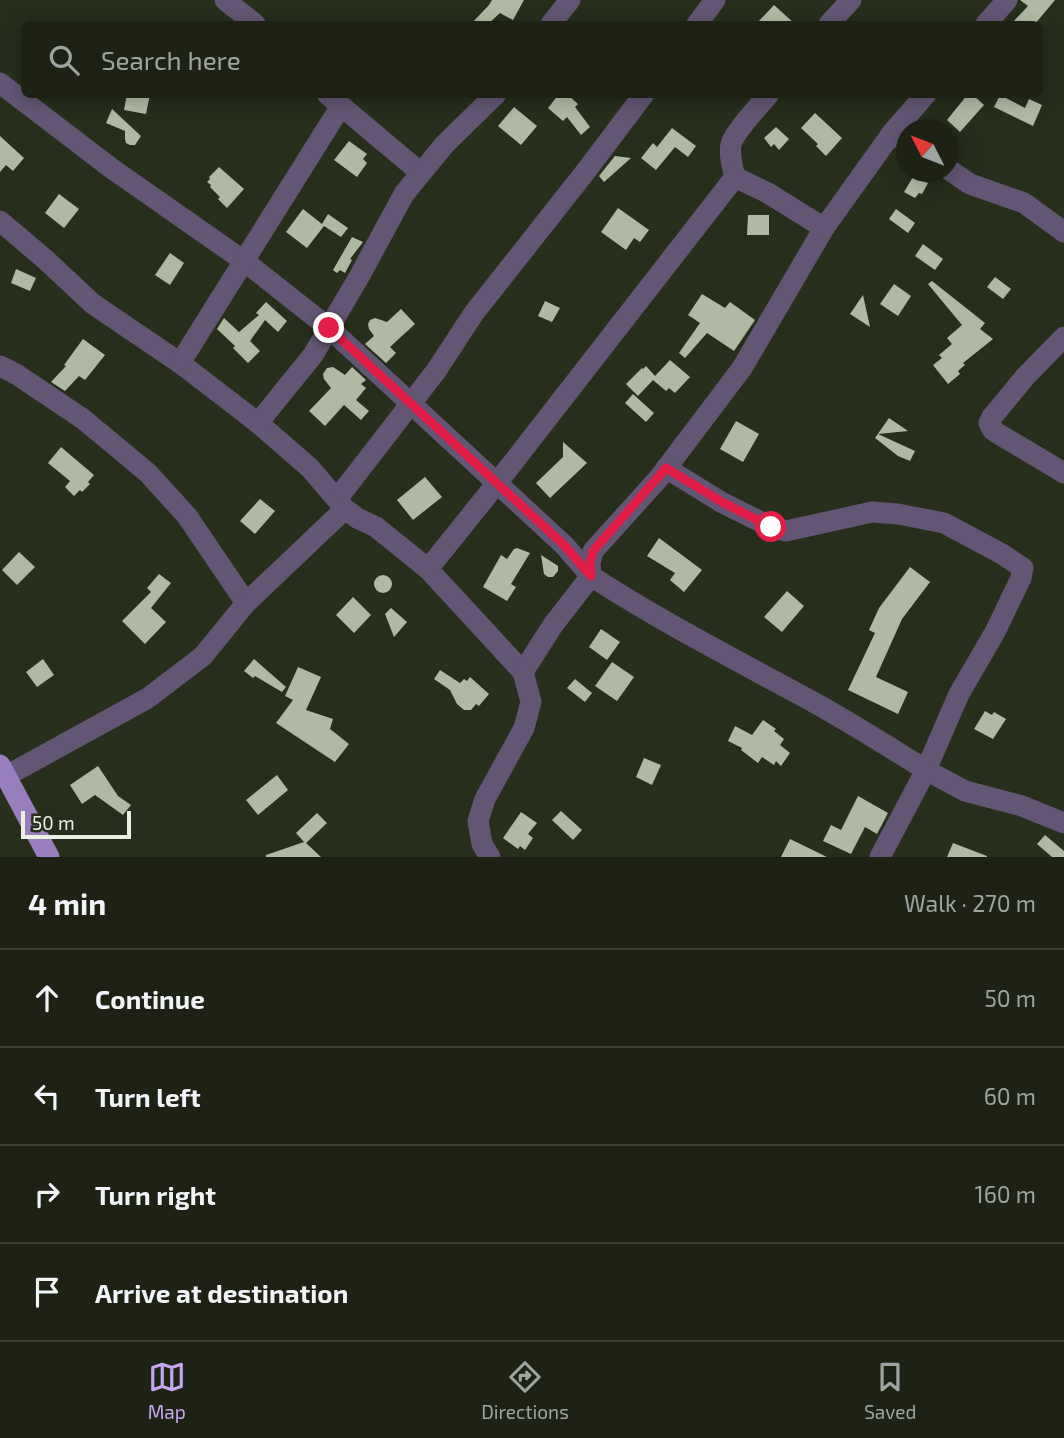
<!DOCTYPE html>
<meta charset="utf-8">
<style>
body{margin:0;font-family:"Exo 2",sans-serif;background:#2a2f22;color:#f1f3f6}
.compass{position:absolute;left:896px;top:119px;width:63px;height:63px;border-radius:50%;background:#1d2215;box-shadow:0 4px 18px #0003;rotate:312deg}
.scale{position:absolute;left:21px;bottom:18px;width:110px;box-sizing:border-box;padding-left:7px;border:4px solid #eaf0e3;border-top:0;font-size:19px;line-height:24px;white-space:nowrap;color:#eaf0e3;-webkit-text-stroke:5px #272e1c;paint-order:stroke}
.stop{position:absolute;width:21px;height:21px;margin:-16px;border:5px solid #e11d48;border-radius:50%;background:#fff}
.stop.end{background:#e11d48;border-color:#fff;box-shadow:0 2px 7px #0008}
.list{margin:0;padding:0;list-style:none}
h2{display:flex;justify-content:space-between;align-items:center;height:91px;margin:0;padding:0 28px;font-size:30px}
h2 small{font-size:23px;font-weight:400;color:#a0a4a0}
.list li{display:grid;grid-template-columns:46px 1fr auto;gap:21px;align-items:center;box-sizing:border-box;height:98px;padding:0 28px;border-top:2px solid #3b3f34}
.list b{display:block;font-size:26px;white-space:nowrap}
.list em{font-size:23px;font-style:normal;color:#a0a4a0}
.icon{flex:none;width:38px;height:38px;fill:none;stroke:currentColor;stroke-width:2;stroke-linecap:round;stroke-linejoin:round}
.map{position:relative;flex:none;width:1064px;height:857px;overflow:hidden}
.search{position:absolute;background:#1d2215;box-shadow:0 4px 18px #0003;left:21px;right:21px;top:21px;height:77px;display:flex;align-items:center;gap:18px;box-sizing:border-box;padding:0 24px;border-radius:10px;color:#a0a4a0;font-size:26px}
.sheet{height:483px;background:#1d2215}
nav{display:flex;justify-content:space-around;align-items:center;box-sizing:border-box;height:98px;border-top:2px solid #3b3f34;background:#1d2215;font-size:19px;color:#a0a4a0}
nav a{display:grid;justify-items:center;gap:4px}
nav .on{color:#c5a7f1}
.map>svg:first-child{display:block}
.building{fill:#b0baa3}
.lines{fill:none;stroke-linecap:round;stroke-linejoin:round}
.minor{stroke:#625674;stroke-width:21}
.major{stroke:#987ebc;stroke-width:21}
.route{stroke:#e11d48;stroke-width:9}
</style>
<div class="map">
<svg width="1064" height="857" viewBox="0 0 1064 857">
<rect width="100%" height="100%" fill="#272e1c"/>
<g class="building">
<path d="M492,0h32l-11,20 -13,-7 -12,11h-17l18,-19z"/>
<path d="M1020,0h35l-20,24h-24l17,-18z"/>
<path d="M774,5l21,19h-39z"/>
<path d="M127,94h23l-4,20 -22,-4z"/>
<path d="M559,94h8l11,10 -3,3 15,20 -9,8 -14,-18 -4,4 -15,-13z"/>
<path d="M968,94h4l12,11 -24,27 -13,-12z"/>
<path d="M1000,95l25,13 4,-9 13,6 -9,21 -39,-19z"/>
<path d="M514,107l23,19 -16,19 -23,-19z"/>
<path d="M112,109l29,27 -6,9h-5l-4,-2 -1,-4v-8l-19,-8z"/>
<path d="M815,113l27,25 -16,18 -10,-10 2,-2 -17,-16z"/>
<path d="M776,127l13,12 -10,11 -5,-6 -3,3 -7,-9z"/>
<path d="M672,128l24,18 -8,11 -13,-10 -19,23 -15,-12 12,-15 4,4z"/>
<path d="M0,136l24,22 -11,13 -7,-6 -6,7z"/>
<path d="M349,141l18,13 -4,5 4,4 -10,14 -23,-17z"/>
<path d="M615,156l16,2 -27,24 -5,-6z"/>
<path d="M219,167l25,22 -17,19 -9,-9 2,-2 -10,-10 1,-2 -4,-3 3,-3 -1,-2z"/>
<path d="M913,177l15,6 -6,11 -3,-1 -4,5 -11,-6z"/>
<path d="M59,194l20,15 -15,19 -19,-15z"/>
<path d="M618,208l31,22 -9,12 -6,-4 -8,12 -25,-18z"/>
<path d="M303,209l19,15 6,-10 20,14 -7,9 -17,-11 -17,22 -21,-16z"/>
<path d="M896,209l19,14 -7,10 -19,-14z"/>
<path d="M748,215h21v20h-22z"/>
<path d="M352,237l11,5 -13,17 2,1 -7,13 -5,-3 -3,3 -4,-3z"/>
<path d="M923,244l20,15 -8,11 -20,-14z"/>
<path d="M170,253l14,10 -14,22 -15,-10z"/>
<path d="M16,269l20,9 -6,13 -19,-8z"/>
<path d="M995,277l16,12 -8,10 -16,-12z"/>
<path d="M932,281l53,42 -5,6 13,10 -30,24 2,2 -7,6 2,3 -12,10 -15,-19 9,-7 -3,-3 13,-11 -5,-6 15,-13 -34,-41z"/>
<path d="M894,284l17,12 -13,20 -18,-12z"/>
<path d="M702,294l23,14 5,-6 25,18 -21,31 -27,-18 -22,25 -6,-5 21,-30 -12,-8z"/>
<path d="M863,295l7,32 -20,-13z"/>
<path d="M545,301l15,7 -8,14 -14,-6z"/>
<path d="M266,302l21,19 -9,11 -13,-12 -15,21 10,10 -12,12 -15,-15 2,-2 -18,-17 7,-11 15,14 20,-17 -3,-2z"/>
<path d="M401,309l14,15 -25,23 6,6 -10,10 -21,-19 9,-8 -5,-7 -1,-5 2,-4 5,-2 12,4z"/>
<path d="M83,339l22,16 -20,25 -6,-4 -14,15 -14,-9 15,-16 -2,-1z"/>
<path d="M670,360l20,17 -15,16 -6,-5 -3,3 -13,-11 -15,16 -12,-12 16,-16 1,1 3,-3 9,10z"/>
<path d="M333,367l12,8 7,-8 14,13 -5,4 5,4 -10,12 13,11 -8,9 -17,-15 -19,21 -16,-15 22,-23 -7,-9 -1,-5 4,-6z"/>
<path d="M633,394l21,19 -8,9 -21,-19z"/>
<path d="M889,418l19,13 -30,3 37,17 -5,10 -12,-5 -23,-18z"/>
<path d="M736,421l23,13 -16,28 -23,-13z"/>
<path d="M563,442l24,21 -37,35 -14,-15 27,-26z"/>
<path d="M61,447l33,28 -6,7 2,2 -8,8 -2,-2 -6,6 -9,-9 5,-6 -22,-18z"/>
<path d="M425,477l17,20 -29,23 -16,-20z"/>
<path d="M260,499l15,12 -20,23 -15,-13z"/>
<path d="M659,538l43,32 -18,22 -14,-12 5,-7 -28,-17z"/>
<path d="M517,548l13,5 -19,31 5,3 -9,14 -24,-14 18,-32 6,4 7,-10z"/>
<path d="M19,552l16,15 -18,18 -15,-15z"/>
<path d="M541,555l17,11v5l-5,6h-5l-4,-3z"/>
<path d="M910,567l20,15 -28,37 -26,58 32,15 -10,22 -50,-24 27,-57 -6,-3 10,-22z"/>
<path d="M159,574l12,9 -20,25 15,14 -21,22 -23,-23 29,-29 -4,-4z"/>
<circle cx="383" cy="584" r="9"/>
<path d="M787,591l17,15 -22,26 -18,-15z"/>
<path d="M353,597l18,18 -17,18 -18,-18z"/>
<path d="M391,608l16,14 -13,15 -9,-23z"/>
<path d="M601,629l19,13 -13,18 -18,-13z"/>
<path d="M43,659l11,16 -17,12 -11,-15z"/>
<path d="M254,659l32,28 -4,5 -27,-16 -2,2 -9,-7z"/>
<path d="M612,662l22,15 -17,24 -22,-15z"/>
<path d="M298,667l23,10 -15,33 27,9 -3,10 19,15 -14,18 -59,-39 17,-23 -8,-4z"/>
<path d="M440,670l20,13 4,-4 3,2 3,-4 19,17 -10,12 -3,-2 -5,6h-7l-7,-6 -7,-14 -16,-11z"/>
<path d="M575,679l17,14 -7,9 -18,-14z"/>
<path d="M985,711l7,4 2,-3 12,7 -13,20 -19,-10z"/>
<path d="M763,720l13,9 -2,2 10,8 -4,6 10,8 -9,13 -5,-5 -2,4 -12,-8 -4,6 -17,-13 1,-2 -14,-7 7,-15 17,9z"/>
<path d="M644,758l17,7 -9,20 -16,-8z"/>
<path d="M98,766l20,30 13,9 -8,10 -28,-20 -13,9 -12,-19z"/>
<path d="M277,775l11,15 -30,25 -12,-15z"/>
<path d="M858,796l30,17 -11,21 -12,-7 -14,27 -28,-13 8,-16 10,5z"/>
<path d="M561,811l21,19 -9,10 -21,-20z"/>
<path d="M521,812l16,11 -9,11 5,4 -8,12 -5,-4 -2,3 -15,-11z"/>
<path d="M317,813l10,10 -21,20 15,14h-55v-2l38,-13 -8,-9z"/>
<path d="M1045,835l19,16v6h-12l-15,-13z"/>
<path d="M790,839l37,18h-46z"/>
<path d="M953,843l34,13v1h-40z"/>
</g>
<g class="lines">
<g class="minor">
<path d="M225,0l30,24"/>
<path d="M551,24l19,-24"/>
<path d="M697,24l18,-24"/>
<path d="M829,24l22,-24"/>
<path d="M986,24l21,-24"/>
<path d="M0,83l111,85 133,93 85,67 235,217 27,31 -1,-13 3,-12 66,-73 83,-110 82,-140"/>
<path d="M327,94l94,79"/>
<path d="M892,133l34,-39"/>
<path d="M948,169l22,15 54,19 40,29"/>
<path d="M735,177c-3,-11 -6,-22 -4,-33 4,-13 29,-39 38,-50"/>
<path d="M0,221l46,39 47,44 87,59 78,60 52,45 34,40"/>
<path d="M1064,337l-39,40 -33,40 -3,6 3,6 5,4 67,40"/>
<path d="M180,363l161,-257"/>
<path d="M0,366l16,8 67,45 65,54 39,43 59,87"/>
<path d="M258,423l55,-68 46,-78 45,-83 40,-49 52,-51"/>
<path d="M666,468l55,34 50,25 15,4 86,-19 26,2 46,9 58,31 21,14 -2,10 -26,54 -36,62 -33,76 39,21 57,15 42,17"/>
<path d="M337,499l99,-128 38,-58 112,-142 58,-77"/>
<path d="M428,569l95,103 30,-47 38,-49c72,47 149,86 224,127 38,21 74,44 111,67l-46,87"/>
<path d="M6,776l142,-78 55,-42 43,-53 99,-94 12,9 19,9 52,42 69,-86 238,-306 33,16 56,35 68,-95 14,9"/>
<path d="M490,857l-8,-13 -4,-23 7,-22 39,-71 7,-26 -8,-30"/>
</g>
<path class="major" d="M0,765l49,92"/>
</g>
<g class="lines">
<path class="route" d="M329,328l235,217 27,31 -1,-13 3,-12 73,-83 56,34 49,25"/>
</g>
</svg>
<svg class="compass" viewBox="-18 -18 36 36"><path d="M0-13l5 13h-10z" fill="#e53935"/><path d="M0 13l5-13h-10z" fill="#a0a4a0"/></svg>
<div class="scale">50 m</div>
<div class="stop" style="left:771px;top:527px"></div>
<div class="stop end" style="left:329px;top:328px"></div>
<div class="search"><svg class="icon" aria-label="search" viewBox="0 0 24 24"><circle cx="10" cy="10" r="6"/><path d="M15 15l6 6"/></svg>Search here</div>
</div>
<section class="sheet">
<h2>4 min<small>Walk · 270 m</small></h2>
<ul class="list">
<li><svg class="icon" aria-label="ahead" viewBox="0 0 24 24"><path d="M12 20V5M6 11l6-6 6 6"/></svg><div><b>Continue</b></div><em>50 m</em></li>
<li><svg class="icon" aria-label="left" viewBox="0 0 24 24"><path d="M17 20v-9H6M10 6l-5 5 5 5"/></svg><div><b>Turn left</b></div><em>60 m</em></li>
<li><svg class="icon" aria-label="right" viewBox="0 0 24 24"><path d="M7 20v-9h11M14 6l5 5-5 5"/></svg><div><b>Turn right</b></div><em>160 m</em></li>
<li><svg class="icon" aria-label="arrive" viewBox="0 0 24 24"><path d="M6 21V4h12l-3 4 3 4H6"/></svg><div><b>Arrive at destination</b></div></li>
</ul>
</section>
<nav>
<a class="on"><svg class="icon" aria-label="map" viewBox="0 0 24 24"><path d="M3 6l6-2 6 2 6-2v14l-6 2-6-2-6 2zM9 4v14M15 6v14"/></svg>Map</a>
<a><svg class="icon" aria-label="directions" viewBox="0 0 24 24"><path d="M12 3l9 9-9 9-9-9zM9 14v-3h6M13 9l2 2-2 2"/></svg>Directions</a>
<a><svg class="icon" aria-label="saved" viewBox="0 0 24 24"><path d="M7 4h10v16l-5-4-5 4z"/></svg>Saved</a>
</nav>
